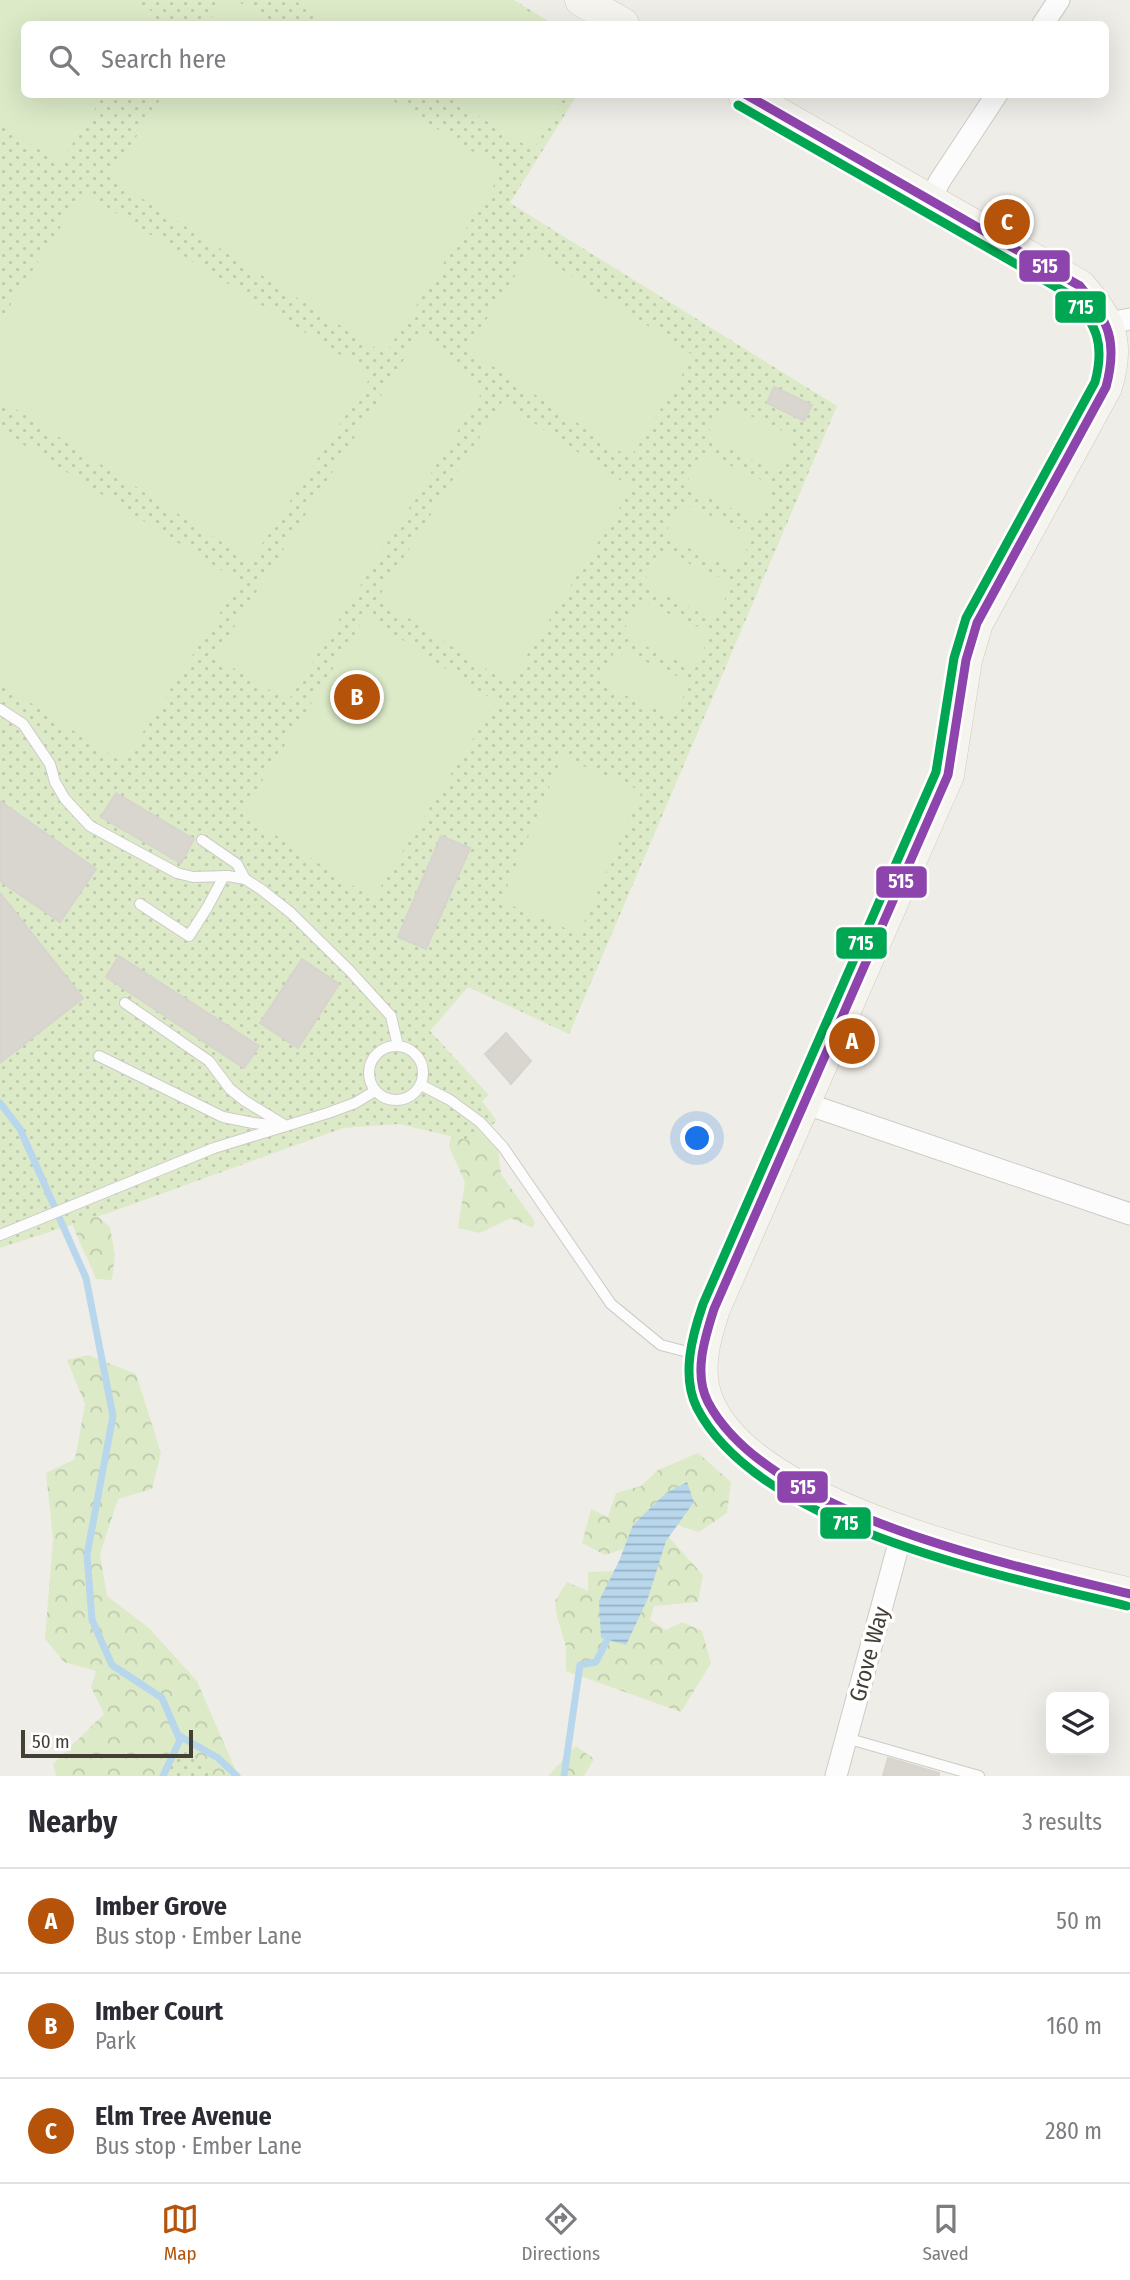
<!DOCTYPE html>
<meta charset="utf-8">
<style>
body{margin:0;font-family:"Fira Sans Condensed",sans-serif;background:#f7f7f7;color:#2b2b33}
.controls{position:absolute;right:21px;bottom:21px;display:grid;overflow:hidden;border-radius:10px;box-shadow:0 7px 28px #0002}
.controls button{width:63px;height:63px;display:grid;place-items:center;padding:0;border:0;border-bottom:2px solid #e1e1e2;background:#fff;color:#2b2b33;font:35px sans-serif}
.scale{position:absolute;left:21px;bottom:18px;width:172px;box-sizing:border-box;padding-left:7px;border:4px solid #443f35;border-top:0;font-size:19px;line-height:24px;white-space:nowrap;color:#443f35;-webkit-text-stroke:5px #fff;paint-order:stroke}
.you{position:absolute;left:698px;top:1139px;width:24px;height:24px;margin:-18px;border:5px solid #fff;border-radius:50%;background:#1a73e8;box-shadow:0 0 0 10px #1a73e833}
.badge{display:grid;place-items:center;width:46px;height:46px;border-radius:50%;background:#b45309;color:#fff;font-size:23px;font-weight:700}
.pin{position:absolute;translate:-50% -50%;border:4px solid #fff;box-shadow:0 2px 7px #0006}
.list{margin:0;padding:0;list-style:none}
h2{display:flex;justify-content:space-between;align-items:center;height:91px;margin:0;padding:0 28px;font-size:30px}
h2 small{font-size:23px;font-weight:400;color:#7c7c81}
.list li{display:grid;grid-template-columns:46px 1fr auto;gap:21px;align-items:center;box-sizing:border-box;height:105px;padding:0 28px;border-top:2px solid #e1e1e2}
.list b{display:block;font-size:26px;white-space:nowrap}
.list p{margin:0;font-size:23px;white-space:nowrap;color:#7c7c81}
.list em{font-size:23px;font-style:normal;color:#7c7c81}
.icon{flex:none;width:38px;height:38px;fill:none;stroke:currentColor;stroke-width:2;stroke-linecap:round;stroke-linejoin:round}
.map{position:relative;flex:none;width:1130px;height:1776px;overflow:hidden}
.search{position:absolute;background:#fff;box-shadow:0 7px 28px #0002;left:21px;right:21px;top:21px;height:77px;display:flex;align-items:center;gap:18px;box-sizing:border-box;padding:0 24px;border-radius:10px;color:#7c7c81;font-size:26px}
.sheet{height:406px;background:#fff}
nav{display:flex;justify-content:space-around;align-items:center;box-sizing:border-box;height:98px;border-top:2px solid #e1e1e2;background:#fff;font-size:19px;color:#7c7c81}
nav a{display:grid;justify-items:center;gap:4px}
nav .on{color:#b45309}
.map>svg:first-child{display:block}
.forest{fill:url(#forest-crowns)}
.park{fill:url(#park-dots)}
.garden{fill:#dceac8}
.water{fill:url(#water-rules)}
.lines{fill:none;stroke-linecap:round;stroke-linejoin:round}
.stream{stroke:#b8d7ed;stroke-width:7}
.building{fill:#d9d6d0;stroke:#d7d4ce;stroke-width:2}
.service-casing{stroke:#cdcbc6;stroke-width:12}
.minor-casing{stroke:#cdcbc6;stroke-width:23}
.secondary-casing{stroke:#cecabf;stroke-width:33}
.service{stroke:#fdfcfc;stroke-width:10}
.minor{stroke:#fdfcfc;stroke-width:21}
.secondary{stroke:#f6f4ee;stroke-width:32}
.bus-1-casing{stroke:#fff;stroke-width:14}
.bus-2-casing{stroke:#fff;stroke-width:14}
.bus-1{stroke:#8e44ad;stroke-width:9}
.bus-2{stroke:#00a651;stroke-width:9}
.labels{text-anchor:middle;stroke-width:7;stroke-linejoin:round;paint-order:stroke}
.street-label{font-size:23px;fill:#443f35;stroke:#fff}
.line-badge{stroke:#fff;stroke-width:2.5}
.badge-label{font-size:19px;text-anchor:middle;font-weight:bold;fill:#fff}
</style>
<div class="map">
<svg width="1130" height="1776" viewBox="0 0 1130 1776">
<defs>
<pattern id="forest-crowns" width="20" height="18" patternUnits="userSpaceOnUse" patternTransform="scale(1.75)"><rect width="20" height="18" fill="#dceac8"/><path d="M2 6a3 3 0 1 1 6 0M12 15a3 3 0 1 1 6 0" fill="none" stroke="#becaac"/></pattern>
<pattern id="park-dots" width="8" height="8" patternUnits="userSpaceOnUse" patternTransform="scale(1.75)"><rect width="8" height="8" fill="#dceac8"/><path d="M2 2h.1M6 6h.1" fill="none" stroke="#becaac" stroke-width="1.8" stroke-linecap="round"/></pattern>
<pattern id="water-rules" width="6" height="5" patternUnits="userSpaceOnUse" patternTransform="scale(1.75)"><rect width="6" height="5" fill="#b8d7ed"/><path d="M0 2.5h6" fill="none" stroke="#97b0c1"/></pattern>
</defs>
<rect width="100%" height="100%" fill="#efede8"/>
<g class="forest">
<path d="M455,1116l13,2 28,14 5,42 34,48 -2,6 -22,-10 -31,15 -22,-5 7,-46 -16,-35z"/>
<path d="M86,1206l24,21 5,28 -3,25 -16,-1c-8,-21 -19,-40 -26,-62z"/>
<path d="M88,1355l48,19 25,79 -9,36 -34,10 -18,55 7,42 42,32 48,53 41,95h-182l-3,-12 51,-50 -13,-27 5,-16 -32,-9 -19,-23 8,-100 -7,-66 29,-14 10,-55 -18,-44z"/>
<path d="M698,1453l33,29 -4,31 -28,19 -25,-8 -9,9 38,42 -5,27 -44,4 -4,14 16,10 16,-8 20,9 9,32 -30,49 -115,-41v-24l-9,-31 -2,-15 12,-19 21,9v-19l61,-2 -7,-27 -37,12 -23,-12 9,-34 17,8 8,-24 25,-7 17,-16z"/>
<path d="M576,1746l18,13 -10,17h-36z"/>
</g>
<g class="park">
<path d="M0,0h514l39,24h-529v70l553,1 -67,108 327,203 -268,628 -101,-47 -38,44 59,64 -7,6 15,20 -25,20 -73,-17 -56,4 -229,83 -114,37z"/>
<path d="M180,1740l31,36h-48z"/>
</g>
<g class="garden">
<path d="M0,0h135l21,14 -7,10h-125v70l80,1 -44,68 -60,-38z"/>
<path d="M224,0h12l38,24h-66z"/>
<path d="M294,0h216l39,24h-216z"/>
<path d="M163,95h221l119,76 -118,183 -275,-176z"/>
<path d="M445,95h121l-33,55z"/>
<path d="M83,192l289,183 -121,186 -251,-162v-78z"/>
<path d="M532,250l162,106 -64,102 -163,-109z"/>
<path d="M420,334l64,55 -196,312 -73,-44z"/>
<path d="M502,402l130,86 -123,196 -131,-86z"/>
<path d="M722,403l74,34 -16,35 -74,-34z"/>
<path d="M0,430l240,152 -117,181 -123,-80z"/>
<path d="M701,452l74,34 -16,35 -74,-34z"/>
<path d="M680,502l73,33 -16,35 -73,-33z"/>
<path d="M659,550l73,33 -16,36 -73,-34z"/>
<path d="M638,600l73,33 -16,36 -73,-34z"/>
<path d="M366,616l130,86 -123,197 -131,-86z"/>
<path d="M616,648l74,34 -16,35 -74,-33z"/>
<path d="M562,757l80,34 -63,143 -78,-33z"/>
</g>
<path class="water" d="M687,1482l7,20 -28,39 -18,57 -22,47 -25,-7 -2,-37 20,-40 14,-36 33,-32z"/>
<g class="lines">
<g class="stream">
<path d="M0,1103l20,26 66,149 27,138 -26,139 5,65 20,45 50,33 18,42 -17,36"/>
<path d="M178,1735l40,23 19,18"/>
<path d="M564,1776l16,-111 16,-3 11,-22"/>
</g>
</g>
<g class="building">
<path d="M774,387l38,18 -8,16 -37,-18z"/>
<path d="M116,793l78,46 -13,24 -80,-46z"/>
<path d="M0,801l96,68 -36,53 -60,-41z"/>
<path d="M441,836l29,12 -44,101 -28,-12z"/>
<path d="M0,893l83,105 -83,65z"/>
<path d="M119,956l140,90 -15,22 -138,-91z"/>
<path d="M302,959l37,25 -41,64 -38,-25z"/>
<path d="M506,1033l25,28 -20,23 -26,-30z"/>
<path d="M888,1758l51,15v3h-56z"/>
</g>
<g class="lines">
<g class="service-casing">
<g id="service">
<path d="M0,709l23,15 27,40 5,18 10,17 25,27 87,47 16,4 35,-1 17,3 17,11 29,23 59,58 41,45 7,30"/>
<path d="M202,840l35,24 8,15"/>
<path d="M140,904l49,32 18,-28 17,-32"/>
<path d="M125,1003l84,58 21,28 15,12 41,25"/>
<circle cx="396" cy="1073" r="27"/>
<path d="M99,1056l124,61 30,6 27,3"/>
<path d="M421,1085l29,15 30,22 23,25 108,157 50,41 38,10"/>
<path d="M0,1235l214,-87 114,-35 27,-10 20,-12"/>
<path d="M846,1738l133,38"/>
</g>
</g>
<g class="minor-casing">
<g id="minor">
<path d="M1043,24l16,-24"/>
<path d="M930,202l9,-20 58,-88"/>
<path d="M1108,323l22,-4"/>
<path d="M804,1103l326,111"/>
<path d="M836,1776l66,-244"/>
</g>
</g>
<g class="secondary-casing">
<g id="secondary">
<path d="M581,0l42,24"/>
<path d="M744,94l336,192c30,34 40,56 26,101l-129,236 -11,37 -18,115 -234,534c-10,30 -19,63 -6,93 46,110 314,165 422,192"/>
</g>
</g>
<use href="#service" class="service"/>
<use href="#minor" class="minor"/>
<use href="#secondary" class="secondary"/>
<g class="bus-1-casing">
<path id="bus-1" d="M745,94l335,192c29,35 38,56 26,101l-129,236 -11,37 -18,115 -234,534c-9,28 -21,65 -6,93 60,114 304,163 422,192"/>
</g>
<g class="bus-2-casing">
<path id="bus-2" d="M738,105l334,191c25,30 33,48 23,86l-129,236 -12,40 -18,114 -233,532c-11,32 -22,72 -6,104 63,121 307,168 430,198"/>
</g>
<use href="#bus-1" class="bus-1"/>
<use href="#bus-2" class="bus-2"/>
</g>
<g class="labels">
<g class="street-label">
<text transform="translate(869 1654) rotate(-75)" y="8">Grove Way</text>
</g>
</g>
<g class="line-badge">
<rect x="1018" y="249" width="53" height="34" rx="7" fill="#8e44ad"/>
<rect x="1054" y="290" width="53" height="34" rx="7" fill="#00a651"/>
<rect x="875" y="865" width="53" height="34" rx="7" fill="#8e44ad"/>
<rect x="835" y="926" width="53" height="34" rx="7" fill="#00a651"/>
<rect x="776" y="1470" width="53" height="34" rx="7" fill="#8e44ad"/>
<rect x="819" y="1506" width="53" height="34" rx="7" fill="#00a651"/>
</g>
<g class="badge-label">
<text x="1045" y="273">515</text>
<text x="1081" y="314">715</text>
<text x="901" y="888">515</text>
<text x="861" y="950">715</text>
<text x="803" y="1494">515</text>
<text x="846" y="1530">715</text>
</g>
</svg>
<div class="controls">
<button><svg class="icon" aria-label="layers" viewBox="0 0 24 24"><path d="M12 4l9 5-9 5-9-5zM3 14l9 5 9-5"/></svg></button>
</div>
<div class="scale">50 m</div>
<div class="you"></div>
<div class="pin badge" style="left:852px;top:1041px">A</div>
<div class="pin badge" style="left:357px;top:697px">B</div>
<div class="pin badge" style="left:1007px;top:222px">C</div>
<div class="search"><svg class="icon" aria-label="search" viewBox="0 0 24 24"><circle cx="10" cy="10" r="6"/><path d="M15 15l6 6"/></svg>Search here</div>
</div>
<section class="sheet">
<h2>Nearby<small>3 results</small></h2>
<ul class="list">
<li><span class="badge">A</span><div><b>Imber Grove</b><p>Bus stop · Ember Lane</p></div><em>50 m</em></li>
<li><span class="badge">B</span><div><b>Imber Court</b><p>Park</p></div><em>160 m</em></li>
<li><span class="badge">C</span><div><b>Elm Tree Avenue</b><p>Bus stop · Ember Lane</p></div><em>280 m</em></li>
</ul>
</section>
<nav>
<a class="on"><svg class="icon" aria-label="map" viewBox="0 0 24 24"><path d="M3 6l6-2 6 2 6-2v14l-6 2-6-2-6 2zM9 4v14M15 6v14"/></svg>Map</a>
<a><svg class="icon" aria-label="directions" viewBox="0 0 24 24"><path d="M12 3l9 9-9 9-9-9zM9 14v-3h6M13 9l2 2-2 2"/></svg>Directions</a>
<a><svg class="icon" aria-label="saved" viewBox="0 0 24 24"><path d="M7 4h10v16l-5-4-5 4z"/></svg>Saved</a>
</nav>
